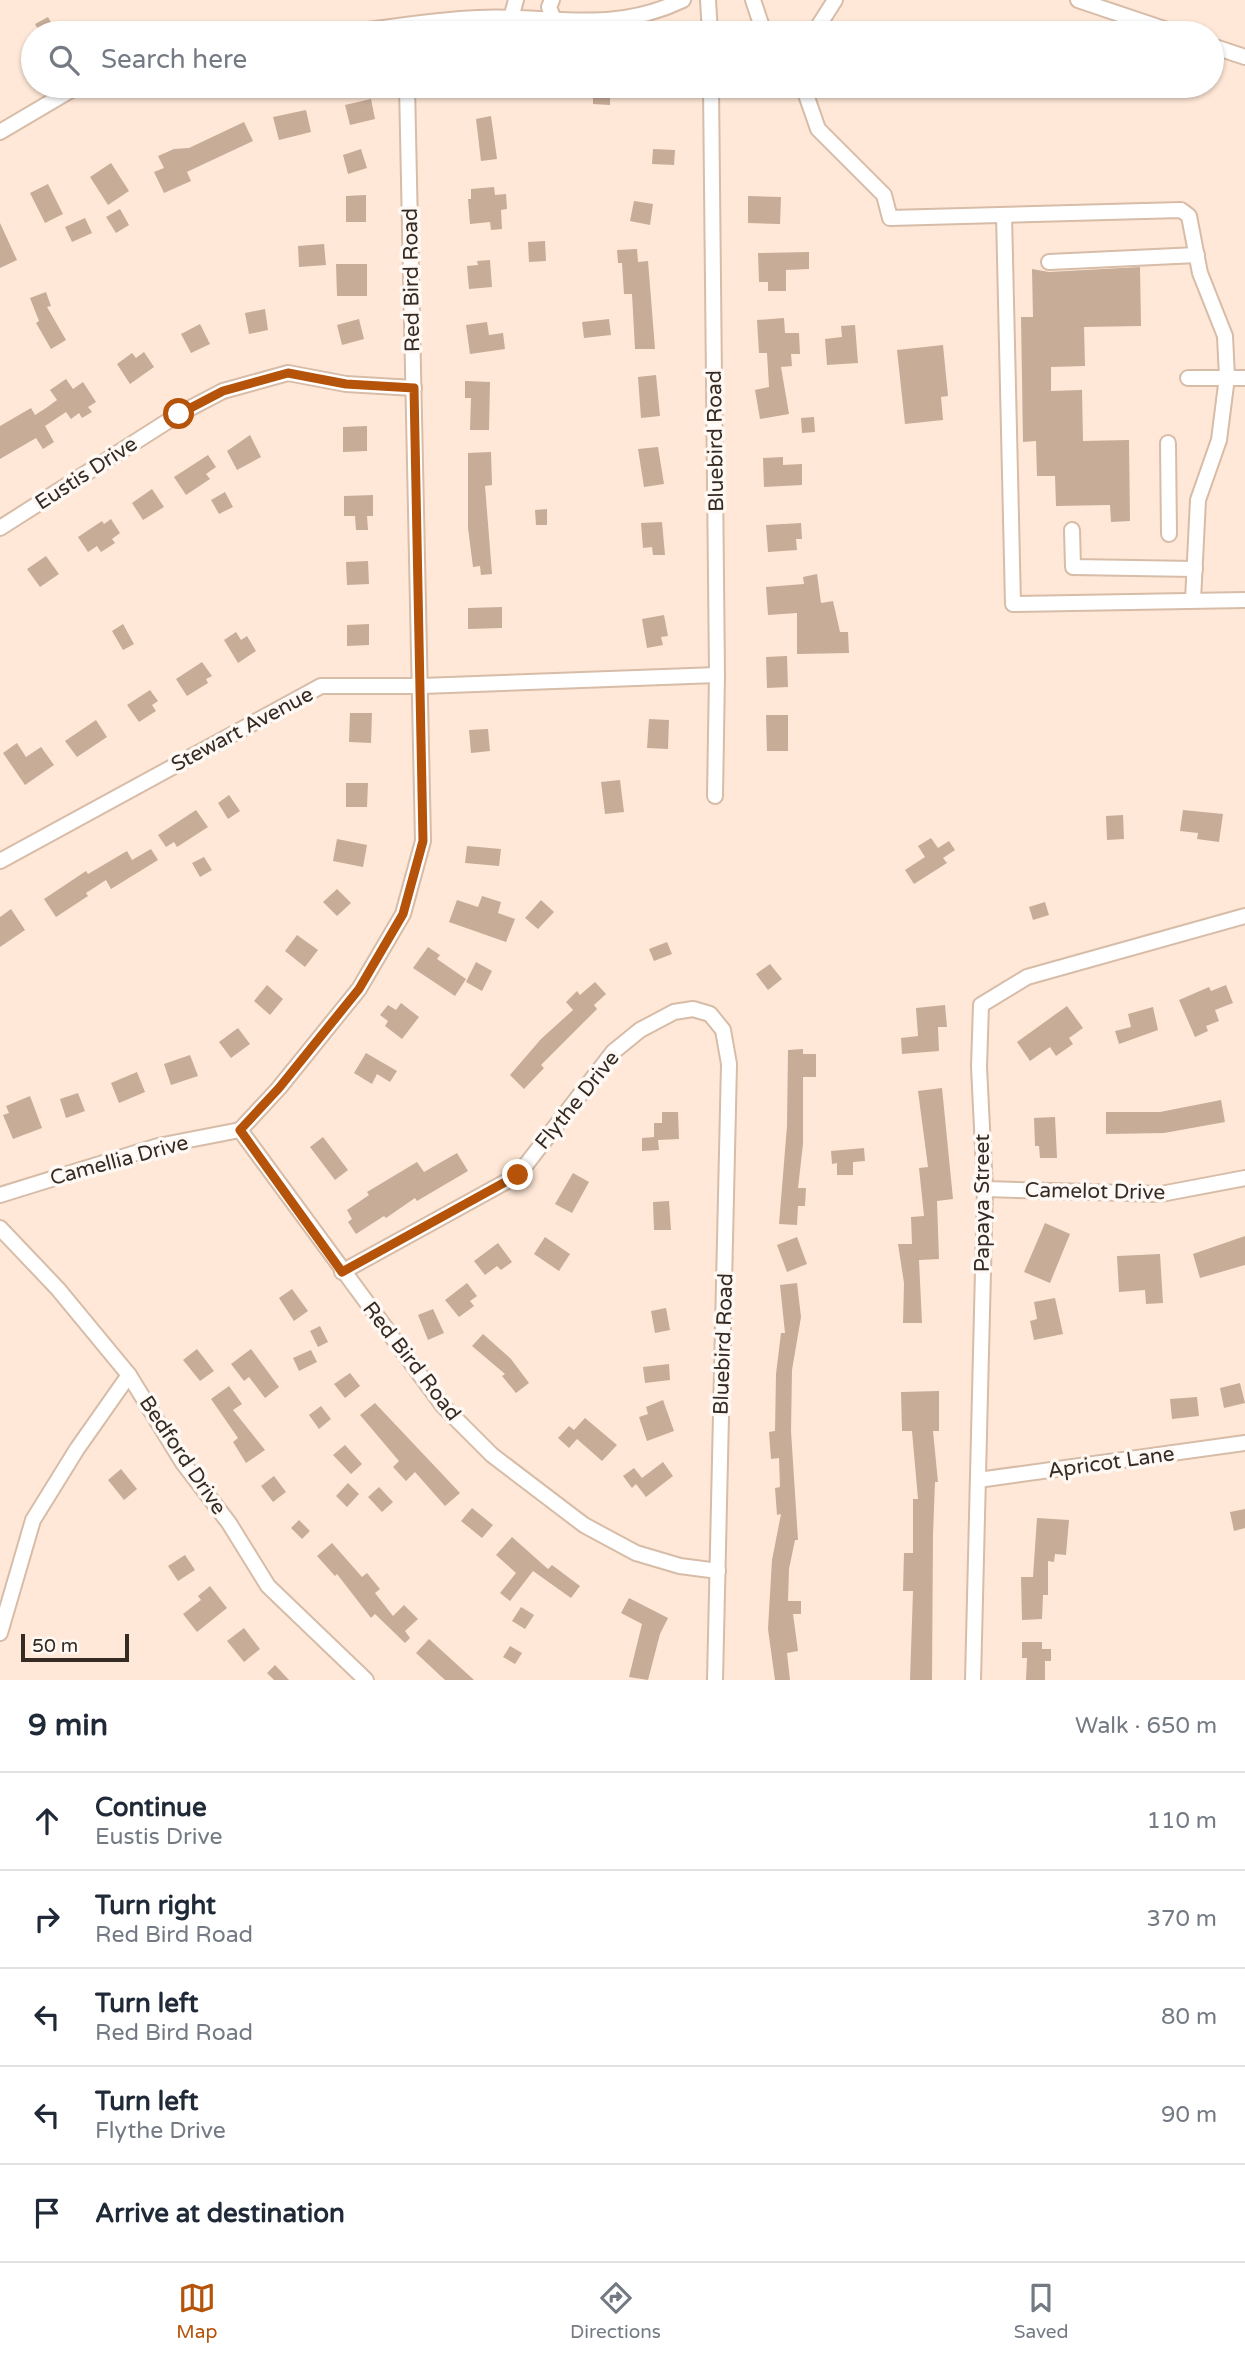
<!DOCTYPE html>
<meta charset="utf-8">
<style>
body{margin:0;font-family:"Varela Round",sans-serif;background:#f2f2f3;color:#1f2937}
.scale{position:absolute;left:21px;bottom:18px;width:108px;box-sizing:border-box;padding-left:7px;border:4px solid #362b23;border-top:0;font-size:19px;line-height:24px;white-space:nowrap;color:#362b23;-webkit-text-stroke:5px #fff9f5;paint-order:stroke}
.stop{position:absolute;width:21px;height:21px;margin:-16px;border:5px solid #b45309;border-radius:50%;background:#fff}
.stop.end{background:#b45309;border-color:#fff;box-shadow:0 2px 7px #0008}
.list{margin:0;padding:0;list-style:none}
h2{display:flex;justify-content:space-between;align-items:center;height:91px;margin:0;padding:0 28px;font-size:30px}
h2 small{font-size:23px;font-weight:400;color:#747a83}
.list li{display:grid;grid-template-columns:46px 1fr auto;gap:21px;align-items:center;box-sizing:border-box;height:98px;padding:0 28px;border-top:2px solid #e0e1e3}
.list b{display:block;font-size:26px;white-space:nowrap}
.list p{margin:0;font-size:23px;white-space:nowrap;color:#747a83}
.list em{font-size:23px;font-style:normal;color:#747a83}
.icon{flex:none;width:38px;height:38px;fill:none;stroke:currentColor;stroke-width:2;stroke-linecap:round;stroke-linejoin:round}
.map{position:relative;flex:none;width:1245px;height:1680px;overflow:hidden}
.search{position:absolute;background:#fff;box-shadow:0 2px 5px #0004;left:21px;right:21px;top:21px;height:77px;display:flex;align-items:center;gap:18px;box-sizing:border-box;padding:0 24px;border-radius:38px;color:#747a83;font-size:26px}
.sheet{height:581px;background:#fff}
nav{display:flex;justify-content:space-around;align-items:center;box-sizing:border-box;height:98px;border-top:2px solid #e0e1e3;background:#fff;font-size:19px;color:#747a83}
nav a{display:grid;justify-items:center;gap:4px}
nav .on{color:#b45309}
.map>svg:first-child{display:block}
.building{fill:#c7ac98}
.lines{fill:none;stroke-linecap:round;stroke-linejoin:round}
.minor-casing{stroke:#d7bca8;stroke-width:18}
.minor{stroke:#fff;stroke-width:14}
.route{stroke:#b45309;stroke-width:9}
.labels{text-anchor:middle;stroke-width:7;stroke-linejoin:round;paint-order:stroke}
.street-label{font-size:21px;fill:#362b23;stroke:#fff9f5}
</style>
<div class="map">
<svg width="1245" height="1680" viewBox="0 0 1245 1680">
<rect width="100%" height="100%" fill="#ffe8d7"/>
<g class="building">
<path d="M48,17l9,16h-17l-5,-9z"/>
<path d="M593,86h17v19l-17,-1z"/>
<path d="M371,99l4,20 -25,6 -5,-20z"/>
<path d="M306,110l5,22 -32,8 -6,-23z"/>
<path d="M491,116l6,43 -16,2 -5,-42z"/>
<path d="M244,122l9,19 -62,29 -4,2 4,9 -27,12 -10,-21 10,-4 -6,-12 16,-7 15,-1z"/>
<path d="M361,149l6,19 -19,6 -5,-19z"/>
<path d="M653,149l22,1 -1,15 -22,-1z"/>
<path d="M111,163l18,28 -21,14 -18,-28z"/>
<path d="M48,184l15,30 -18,9 -15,-30z"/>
<path d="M494,187l1,8 11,-1 1,15 -6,1 1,19 -11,1 -1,-8 -20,2 -2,-25h3v-10z"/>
<path d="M366,195v27h-20v-26z"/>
<path d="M748,196l33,1 -1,27 -32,-1z"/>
<path d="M634,201l19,3 -3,21 -20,-4z"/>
<path d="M120,209l9,16 -13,8 -10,-16z"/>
<path d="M85,218l7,15 -20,9 -7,-15z"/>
<path d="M0,223l17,37 -17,8z"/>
<path d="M545,241l1,20 -17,1 -1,-20z"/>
<path d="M324,244l2,21 -27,2 -1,-21z"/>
<path d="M637,249l1,13 10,-1 7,88h-20l-3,-55h-8l-2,-31h-4l-1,-13z"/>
<path d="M809,252v17l-23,1v21h-18v-9h-9l-1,-29z"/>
<path d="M490,260l2,27 -23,2 -2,-23 11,-1 -1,-4z"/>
<path d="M336,264h31v32h-30z"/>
<path d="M1140,267l1,59 -57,1 1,39 -34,1v24l31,-1 1,51 46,-1 1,81 -19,1 -1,-17 -54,1 -1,-30h-18l-1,-35 -13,1 -2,-125h12l-1,-48 17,3z"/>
<path d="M46,292l5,14 -4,1 19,33 -15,9 -15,-26 3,-2 -9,-23z"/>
<path d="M265,309l3,21 -19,4 -4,-21z"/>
<path d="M784,318l1,15h14l1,21h-9l1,12 -11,1 8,47 -29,5 -5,-29 14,-3 -2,-34h-8l-2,-33z"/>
<path d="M359,319l5,20 -22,6 -5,-20z"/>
<path d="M609,319l2,16 -27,3 -2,-16z"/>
<path d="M487,322l2,13 14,-2 2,16 -35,5 -4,-29z"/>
<path d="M200,324l10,20 -19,9 -10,-19z"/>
<path d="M855,325l3,38 -31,2 -2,-26 17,-2 -1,-11z"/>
<path d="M943,345l5,51 -7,1 2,23 -38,4 -8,-74z"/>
<path d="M144,352l10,15 -24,17 -13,-20 15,-11 4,5z"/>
<path d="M656,375l4,41 -19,2 -3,-41z"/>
<path d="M66,379l7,10 10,-7 13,20 -8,5 4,5 -10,6 -3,-5 -8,6 -5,-7 -21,14 9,16 -11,7 -7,-11 -36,21v-33l31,-18 4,7 11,-7 11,-8 -7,-10z"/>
<path d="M465,381l25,1 -1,48h-19l1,-32h-6z"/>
<path d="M814,417l1,15 -13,1 -1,-15z"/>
<path d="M367,426v25l-24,1v-25z"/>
<path d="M250,435l11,22 -24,13 -10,-19z"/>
<path d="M658,447l6,37 -20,3 -6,-38z"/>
<path d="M491,452l1,33 -7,1 7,88 -11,1 -1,-9 -7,1 -5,-39v-75z"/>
<path d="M208,455l8,12 -10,7 4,5 -24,16 -12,-18z"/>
<path d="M783,457v8l19,-1v21l-38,2 -1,-29z"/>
<path d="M152,489l12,18 -21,13 -11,-17z"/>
<path d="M225,492l8,15 -14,7 -8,-14z"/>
<path d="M373,495v21h-6l1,14h-12l-1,-14h-11v-20z"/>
<path d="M547,509v16h-11l-1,-15z"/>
<path d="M111,519l9,14 -8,6 3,4 -14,9 -4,-6 -9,6 -10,-15 24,-16 2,3z"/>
<path d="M662,522l3,33h-12l-1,-8 -9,1 -2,-25z"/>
<path d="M801,523l1,16h-6l1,11 -29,2 -2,-27z"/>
<path d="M46,556l13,18 -19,13 -13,-18z"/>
<path d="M368,561l1,23 -22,1 -1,-23z"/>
<path d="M817,574l4,29 12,-2 7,31h8l1,21 -52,1v-41l-29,2 -2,-28 38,-3 -1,-7z"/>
<path d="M502,607v21l-34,1v-21z"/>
<path d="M664,615l4,21 -7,1 2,8 -16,3 -5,-29z"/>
<path d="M123,624l11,20 -11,6 -11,-19z"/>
<path d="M369,624v21l-22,1v-21z"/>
<path d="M236,632l5,8 6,-4 9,15 -18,12 -14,-23z"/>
<path d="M787,656l1,31 -21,1 -1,-31z"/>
<path d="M202,662l10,14 -6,3 2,4 -21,13 -11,-17z"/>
<path d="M150,690l8,11 -6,4 4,6 -17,11 -12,-17z"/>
<path d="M350,713h22l-1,30 -22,-1z"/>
<path d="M766,715h22v36h-21z"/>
<path d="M649,719l20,1 -1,29 -21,-1z"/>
<path d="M96,720l11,17 -30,20 -12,-16z"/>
<path d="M488,729l2,22 -19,2 -2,-23z"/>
<path d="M17,743l9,14 15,-10 13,18 -29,20 -22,-32z"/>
<path d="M620,780l4,32 -19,2 -4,-32z"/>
<path d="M346,783h22l-1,24h-21z"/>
<path d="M229,795l11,16 -12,8 -10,-16z"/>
<path d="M196,810l12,17 -31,20 -3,-5 -8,5 -8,-12z"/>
<path d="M1183,810l40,4 -4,28 -22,-3 1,-6 -18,-2z"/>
<path d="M1123,815l1,24 -17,1 -1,-24z"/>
<path d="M931,838l7,10 11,-7 6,9 -12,8 4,5 -33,21 -9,-14 20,-13 -7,-11z"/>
<path d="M337,839l30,6 -4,22 -30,-6z"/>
<path d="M467,846l34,3 -2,17 -34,-3z"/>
<path d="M151,849l7,11 -47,29 -5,-9 -20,13 2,3 -32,21 -12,-18 42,-28 2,3 39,-23 5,9z"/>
<path d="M204,857l8,13 -12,7 -8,-14z"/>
<path d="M337,889l14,14 -14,13 -14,-14z"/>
<path d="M482,896l19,6 -3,11 17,6 -9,23 -57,-20 8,-22 21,7z"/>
<path d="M541,900l13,12 -16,17 -13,-11z"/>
<path d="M1045,902l4,13 -16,5 -4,-13z"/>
<path d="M11,909l14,21 -25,17v-30z"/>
<path d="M297,935l21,15 -13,17 -20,-16z"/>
<path d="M667,942l5,12 -18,7 -5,-12z"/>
<path d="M428,947l12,8 -3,4 29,20 -11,17 -42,-28z"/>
<path d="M476,962l16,9 -10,20 -16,-9z"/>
<path d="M770,964l12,15 -14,11 -12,-16z"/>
<path d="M595,982l11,12 -12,11 3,4 -56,56 3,3 -20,21 -14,-14 31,-36 32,-29 -7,-8 11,-11 3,4z"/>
<path d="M267,985l16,14 -13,16 -16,-14z"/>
<path d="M1226,985l7,18 -18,7 4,11 -13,5 2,5 -13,6 -16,-37 30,-13 2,4z"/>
<path d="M401,1003l18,14 -17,22 -17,-13 3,-5 -8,-6 8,-10 8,5z"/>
<path d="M945,1005l2,22h-9l1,24 -37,3 -1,-16 17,-2 -2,-28z"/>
<path d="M1067,1006l16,22 -14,10 4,6 -17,12 -6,-9 -20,14 -13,-19z"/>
<path d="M1153,1007l5,23 -39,14 -4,-13 16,-4 -3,-13z"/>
<path d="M238,1028l12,16 -19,14 -12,-16z"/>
<path d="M803,1049v5h13v23h-13v67l-5,44h8l-1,18h-7l-1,19 -18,-1 8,-98 1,-76z"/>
<path d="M366,1053l31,18 -7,11 -13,-8 -5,10 -18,-11z"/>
<path d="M190,1055l8,21 -27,9 -7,-21z"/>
<path d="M137,1072l8,20 -26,11 -8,-20z"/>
<path d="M942,1088l11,111 -16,2 2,58 -20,1 3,63h-19l1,-40 -6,-39h14l-1,-27 13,-1 -5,-48 9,-1 -10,-76z"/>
<path d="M78,1093l7,18 -19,7 -6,-19z"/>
<path d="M30,1096l12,32 -29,11 -10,-24 6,-2 -3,-7z"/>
<path d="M1221,1100l4,22 -61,11 -58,1v-22h54z"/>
<path d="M662,1112h16l1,27 -21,1 1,10 -17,1v-13l12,-1v-14h8z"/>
<path d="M1055,1117l2,41h-17l-1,-12h-4l-1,-28z"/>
<path d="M323,1137l25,33 -13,10 -25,-33z"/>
<path d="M864,1148l1,13 -12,1v13h-16v-12l-5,1 -1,-13z"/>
<path d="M457,1153l11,18 -51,30 -2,-3 -29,20 -2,-2 -28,18 -8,-12 4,-3 -5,-9 22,-15 -2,-3 50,-30 7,10z"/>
<path d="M573,1173l16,9 -17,31 -17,-9z"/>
<path d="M669,1201l2,29h-17l-1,-28z"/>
<path d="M1045,1223l25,11 -20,49 -26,-11z"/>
<path d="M1245,1236v29l-45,13 -7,-24z"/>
<path d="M545,1237l25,17 -11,17 -25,-17z"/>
<path d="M797,1237l10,27 -20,8 -10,-27z"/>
<path d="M498,1243l14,19 -11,8 -4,-4 -12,9 -11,-14z"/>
<path d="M1160,1254l3,49 -17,1 -1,-14 -26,2 -2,-36z"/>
<path d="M467,1283l10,13 -7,5 4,5 -15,11 -14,-17z"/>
<path d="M797,1283l4,34 -9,53 -1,61 7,109h-3l-6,29 -1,32h13v13h-8l5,37 -11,2 3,27h-15l-7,-51 4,-69 9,-46 -4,1 -2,-27 5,-1 -1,-29 -8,1 -2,-27 6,-1 1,-57 5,-41h4l-5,-48z"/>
<path d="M292,1289l16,22 -14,10 -15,-23z"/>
<path d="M1055,1298l8,36 -29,6 -4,-19 7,-2 -3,-17z"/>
<path d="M666,1308l4,22 -15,3 -4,-22z"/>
<path d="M433,1309l11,24 -16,7 -10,-25z"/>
<path d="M320,1326l8,16 -10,5 -8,-16z"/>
<path d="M483,1334l28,25 18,24 -13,10 -14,-17 3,-2 -33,-28z"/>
<path d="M197,1349l17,22 -14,10 -17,-21z"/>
<path d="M251,1349l28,38 -14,11 -16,-21 -5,4 -13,-17z"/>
<path d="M311,1350l6,12 -18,9 -6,-13z"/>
<path d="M669,1364l1,16 -25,3 -2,-16z"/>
<path d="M350,1373l10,13 -15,12 -11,-14z"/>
<path d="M1240,1383l5,20 -21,5 -4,-20z"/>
<path d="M229,1386l13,18 -9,6 32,40 -19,13 -13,-21 5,-4 -27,-39z"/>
<path d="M939,1391v40h-6l5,51h-3l-2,53 -1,145h-22l3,-89h-10l1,-38h9v-54h5l-6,-68h-10l-1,-39z"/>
<path d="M1197,1397l2,19 -27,3 -2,-20z"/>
<path d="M663,1400l11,31 -27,10 -8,-24 9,-3 -2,-7z"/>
<path d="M375,1403l85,90 -15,13 -30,-34 -9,9 -13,-14 6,-6 -39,-46z"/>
<path d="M321,1406l10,13 -12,10 -10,-14z"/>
<path d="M585,1418l32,27 -15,16 -25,-22 -8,9 -11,-10 11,-12 5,4z"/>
<path d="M345,1445l17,19 -11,10 -18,-19z"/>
<path d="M663,1462l10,14 -27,21 -10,-13 -4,4 -9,-12 11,-8 8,10z"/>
<path d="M121,1469l16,20 -13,11 -16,-20z"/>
<path d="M274,1476l12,16 -13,10 -12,-16z"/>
<path d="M348,1483l11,11 -12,13 -11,-11z"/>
<path d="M379,1487l14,15 -11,10 -14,-15z"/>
<path d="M472,1508l21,17 -11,13 -21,-17z"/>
<path d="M1245,1509v19l-11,3 -4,-19z"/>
<path d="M1037,1518l32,2 -3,35 -11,-1 -1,8 -6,-1v34h-5l-1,24 -20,1 -1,-43h12z"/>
<path d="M299,1520l11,11 -8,8 -11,-11z"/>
<path d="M512,1537l36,32 4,-4 28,21 -9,12 -38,-27 -23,30 -10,-8 16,-20 -20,-18z"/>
<path d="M332,1543l30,34 5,-4 13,16 -5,4 18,23 11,-11 14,14 -13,12 5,7 -5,5 -30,-29 -4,4 -34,-44 -2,2 -18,-20z"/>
<path d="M185,1555l10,15 -17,11 -10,-15z"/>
<path d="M210,1586l17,22 -30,24 -14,-18 18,-14 -3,-4z"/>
<path d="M629,1598l39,20 -8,16 -12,46 -19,-3 13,-53 -21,-11z"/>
<path d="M521,1607l13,8 -9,14 -13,-8z"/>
<path d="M244,1628l16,21 -16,13 -17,-21z"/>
<path d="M429,1639l45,41h-29l-29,-27z"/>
<path d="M1022,1642h20v7h9v12h-6v19h-19l1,-22h-5z"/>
<path d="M510,1646l12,7 -7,11 -12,-7z"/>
<path d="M275,1665l14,15h-15l-7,-7z"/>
</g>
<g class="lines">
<g class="minor-casing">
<g id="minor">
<path d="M552,0l-3,7 5,13"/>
<path d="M708,0l2,33"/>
<path d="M753,0l11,33"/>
<path d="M1078,0l98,33"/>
<path d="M511,18l5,-18"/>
<path d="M344,33c44,-5 88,-13 133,-15 77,-4 132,17 206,-18"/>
<path d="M814,33l21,-33"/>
<path d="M1212,46l33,11"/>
<path d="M711,86l6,589 -2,121"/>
<path d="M803,86l15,43 66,66 6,23 291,-8 8,6 11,57 25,63 2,41 -8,63 -21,60 -5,100"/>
<path d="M0,132l78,-46"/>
<path d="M1004,215l9,389 232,-4"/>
<path d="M1049,262l148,-7"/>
<path d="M1188,378h57"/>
<path d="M1168,443l1,91"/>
<path d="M0,528l179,-114 44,-23 65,-18 58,11 68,4"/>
<path d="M1072,530l1,37 122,2"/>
<path d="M0,861l321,-175h101l295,-11"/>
<path d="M240,1130l39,-42 80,-99 44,-75 20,-73 -16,-755"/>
<path d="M240,1130l203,276 49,49 92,70 52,28 44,13 38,5"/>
<path d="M985,1189l176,5 84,-16"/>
<path d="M0,1195l158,-49 82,-16"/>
<path d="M0,1228l58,61 71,86 54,88 46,60 39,63 98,94"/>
<path d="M342,1272l176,-97 95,-123 27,-22 34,-18 19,-3 17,5 13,16 6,34 -14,616"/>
<path d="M978,1480l267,-37"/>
<path d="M0,1633l33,-113 44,-71 52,-74"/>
<path d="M973,1680l12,-491 -6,-122 2,-62 46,-28 218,-61"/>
</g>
</g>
<use href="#minor" class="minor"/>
</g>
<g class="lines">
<path class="route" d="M179,414l44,-23 65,-18 58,11 68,4 9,453 -20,73 -44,75 -80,99 -39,42 102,142 176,-97"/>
</g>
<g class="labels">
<g class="street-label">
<text transform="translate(411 280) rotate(-91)" y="7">Red Bird Road</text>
<text transform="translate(715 441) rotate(-91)" y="7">Bluebird Road</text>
<text transform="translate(86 473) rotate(-33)" y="7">Eustis Drive</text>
<text transform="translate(242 729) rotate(-28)" y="7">Stewart Avenue</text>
<text transform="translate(577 1100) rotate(-51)" y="7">Flythe Drive</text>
<text transform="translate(119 1160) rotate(-15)" y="7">Camellia Drive</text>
<text transform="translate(1095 1191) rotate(1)" y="7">Camelot Drive</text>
<text transform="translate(982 1203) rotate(-90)" y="7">Papaya Street</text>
<text transform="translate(723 1344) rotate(-88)" y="7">Bluebird Road</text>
<text transform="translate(412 1361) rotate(52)" y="7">Red Bird Road</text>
<text transform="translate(183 1455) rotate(56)" y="7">Bedford Drive</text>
<text transform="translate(1111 1462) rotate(-8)" y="7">Apricot Lane</text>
</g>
</g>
</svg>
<div class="scale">50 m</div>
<div class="stop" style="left:179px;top:414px"></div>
<div class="stop end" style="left:518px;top:1175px"></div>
<div class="search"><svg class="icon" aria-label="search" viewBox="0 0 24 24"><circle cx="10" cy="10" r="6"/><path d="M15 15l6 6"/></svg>Search here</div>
</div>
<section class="sheet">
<h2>9 min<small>Walk · 650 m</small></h2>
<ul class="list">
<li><svg class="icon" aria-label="ahead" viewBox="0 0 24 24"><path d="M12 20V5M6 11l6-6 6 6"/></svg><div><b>Continue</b><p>Eustis Drive</p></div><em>110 m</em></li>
<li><svg class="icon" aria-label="right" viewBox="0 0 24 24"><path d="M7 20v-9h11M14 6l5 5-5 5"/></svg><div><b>Turn right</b><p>Red Bird Road</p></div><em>370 m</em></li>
<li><svg class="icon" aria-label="left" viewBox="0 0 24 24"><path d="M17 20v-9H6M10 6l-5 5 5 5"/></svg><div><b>Turn left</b><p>Red Bird Road</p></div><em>80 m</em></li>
<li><svg class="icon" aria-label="left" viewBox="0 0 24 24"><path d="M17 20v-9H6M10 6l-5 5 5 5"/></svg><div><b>Turn left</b><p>Flythe Drive</p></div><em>90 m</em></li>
<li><svg class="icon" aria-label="arrive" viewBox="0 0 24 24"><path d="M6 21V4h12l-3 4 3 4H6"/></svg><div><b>Arrive at destination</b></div></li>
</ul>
</section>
<nav>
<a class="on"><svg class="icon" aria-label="map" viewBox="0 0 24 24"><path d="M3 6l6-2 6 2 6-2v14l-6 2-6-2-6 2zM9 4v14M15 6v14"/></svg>Map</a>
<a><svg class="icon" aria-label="directions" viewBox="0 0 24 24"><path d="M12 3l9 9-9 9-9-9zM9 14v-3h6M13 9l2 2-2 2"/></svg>Directions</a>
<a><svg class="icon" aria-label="saved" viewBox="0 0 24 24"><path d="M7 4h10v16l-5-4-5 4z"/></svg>Saved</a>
</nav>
